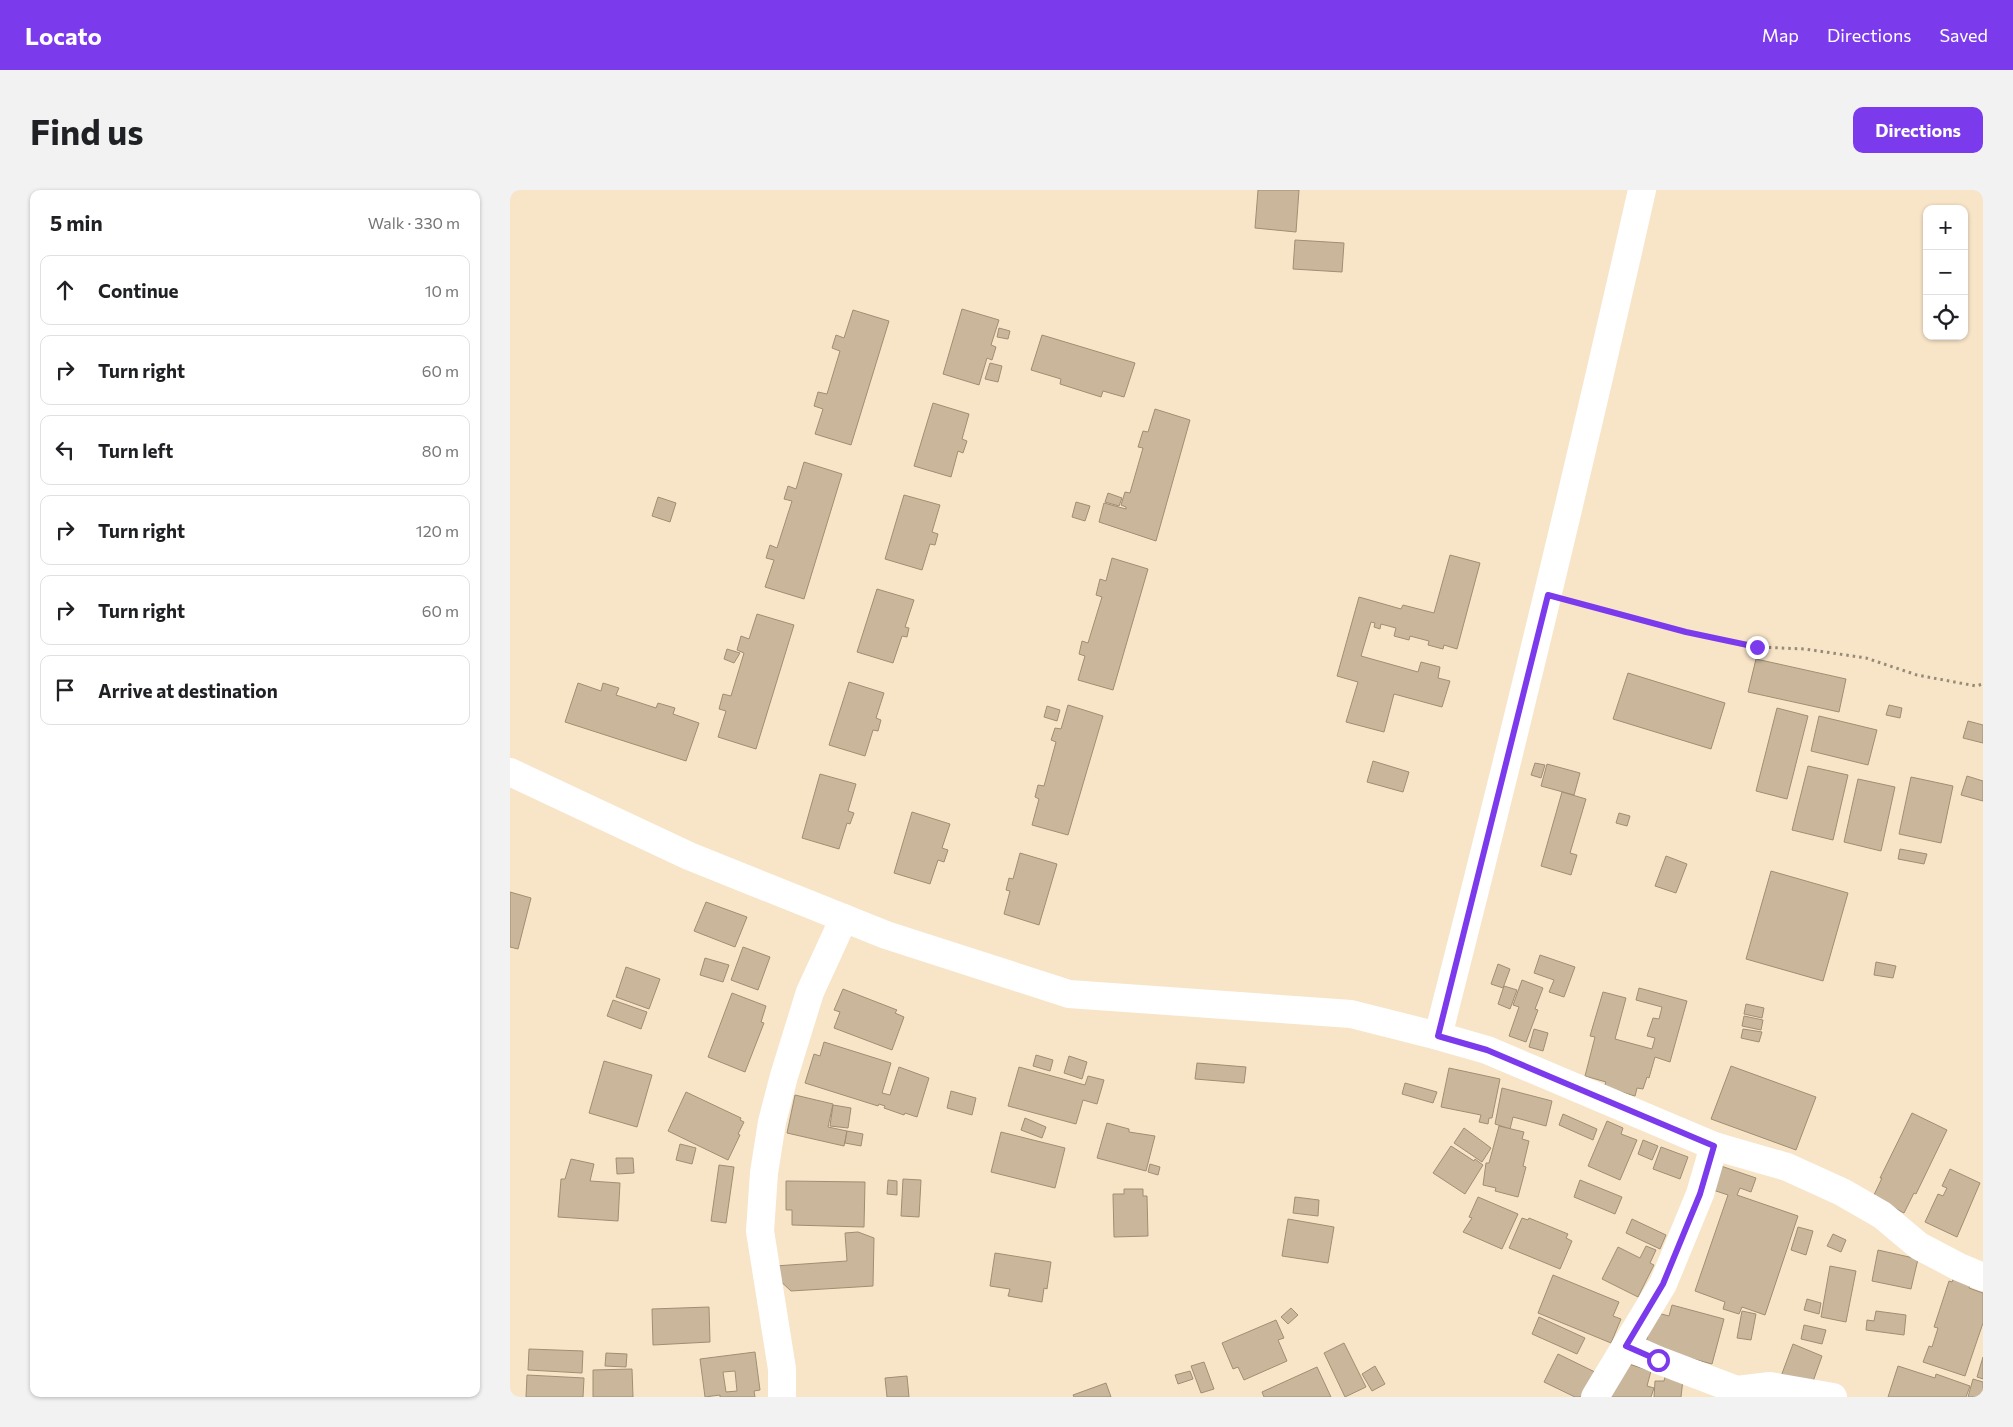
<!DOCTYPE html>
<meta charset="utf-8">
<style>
body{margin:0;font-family:Commissioner,sans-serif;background:#f2f2f2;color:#202124}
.controls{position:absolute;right:15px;top:15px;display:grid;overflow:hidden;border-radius:10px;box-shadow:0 1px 4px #0004}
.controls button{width:45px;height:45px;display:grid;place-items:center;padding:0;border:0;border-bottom:1px solid #e0e0e0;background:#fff;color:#202124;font:25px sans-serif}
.stop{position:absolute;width:15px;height:15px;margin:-11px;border:4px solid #7c3aed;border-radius:50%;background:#fff}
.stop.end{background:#7c3aed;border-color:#fff;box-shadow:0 1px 5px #0008}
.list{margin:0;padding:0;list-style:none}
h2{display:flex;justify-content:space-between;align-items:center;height:65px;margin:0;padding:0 20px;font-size:21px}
h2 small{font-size:16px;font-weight:400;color:#757577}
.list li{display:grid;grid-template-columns:32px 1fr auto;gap:15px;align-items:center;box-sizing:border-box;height:70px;margin:0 10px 10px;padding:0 10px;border:1px solid #e0e0e0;border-radius:10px}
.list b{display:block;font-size:19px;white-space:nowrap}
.list em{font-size:16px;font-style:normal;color:#757577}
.icon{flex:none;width:28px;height:28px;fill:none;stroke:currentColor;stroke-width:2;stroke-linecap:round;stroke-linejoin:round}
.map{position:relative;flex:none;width:1473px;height:1207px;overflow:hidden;border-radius:10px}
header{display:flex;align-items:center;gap:30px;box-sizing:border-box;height:70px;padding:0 25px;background:#7c3aed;color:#fff}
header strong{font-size:24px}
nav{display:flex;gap:28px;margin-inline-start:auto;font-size:18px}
.intro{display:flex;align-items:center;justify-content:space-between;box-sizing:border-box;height:120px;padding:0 30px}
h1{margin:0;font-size:35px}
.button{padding:12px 22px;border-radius:10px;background:#7c3aed;color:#fff;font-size:18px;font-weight:700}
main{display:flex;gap:30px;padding:0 30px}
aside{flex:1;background:#fff;border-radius:10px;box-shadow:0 1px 4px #0004}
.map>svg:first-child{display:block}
.building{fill:#cab79b;stroke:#a08e73;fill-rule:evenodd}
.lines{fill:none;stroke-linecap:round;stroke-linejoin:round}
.path{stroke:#978a76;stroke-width:3;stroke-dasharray:2.5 4;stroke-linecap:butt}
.street{stroke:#fff;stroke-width:28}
.route{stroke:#7c3aed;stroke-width:6}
</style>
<header>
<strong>Locato</strong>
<nav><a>Map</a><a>Directions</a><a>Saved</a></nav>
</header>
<div class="intro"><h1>Find us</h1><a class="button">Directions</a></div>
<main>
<aside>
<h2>5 min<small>Walk · 330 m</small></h2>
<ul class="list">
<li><svg class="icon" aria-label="ahead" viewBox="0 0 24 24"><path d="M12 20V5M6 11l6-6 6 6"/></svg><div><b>Continue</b></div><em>10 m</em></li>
<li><svg class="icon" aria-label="right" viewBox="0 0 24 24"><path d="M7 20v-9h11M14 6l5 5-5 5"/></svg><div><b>Turn right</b></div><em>60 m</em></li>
<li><svg class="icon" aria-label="left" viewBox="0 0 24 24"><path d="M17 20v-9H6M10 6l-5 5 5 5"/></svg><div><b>Turn left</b></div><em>80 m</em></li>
<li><svg class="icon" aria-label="right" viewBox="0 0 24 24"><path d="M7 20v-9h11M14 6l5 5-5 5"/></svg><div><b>Turn right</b></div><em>120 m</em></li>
<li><svg class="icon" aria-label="right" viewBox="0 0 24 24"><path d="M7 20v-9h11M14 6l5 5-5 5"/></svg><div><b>Turn right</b></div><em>60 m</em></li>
<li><svg class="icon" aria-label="arrive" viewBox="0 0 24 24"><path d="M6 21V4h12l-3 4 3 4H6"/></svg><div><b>Arrive at destination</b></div></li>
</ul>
</aside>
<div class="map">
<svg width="1473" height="1207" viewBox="0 0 1473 1207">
<rect width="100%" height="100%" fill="#f8e5c8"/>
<g class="building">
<path d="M748,0h41l-3,42 -41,-4z"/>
<path d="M785,50l49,3 -2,29 -49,-3z"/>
<path d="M452,119l37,11 -8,25 5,2 -4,13 -5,-2 -8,27 -36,-11z"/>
<path d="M343,120l36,11 -38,124 -36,-11 8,-25 -9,-3 4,-14 9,2 13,-43 -8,-3 4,-13 8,3z"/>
<path d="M489,138l11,3 -2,8 -11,-2z"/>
<path d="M532,145l93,28 -11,34 -21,-6 -2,6 -41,-13 1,-5 -30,-9z"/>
<path d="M480,173l12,3 -4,16 -13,-3z"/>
<path d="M423,213l36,11 -7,25 5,2 -4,12 -5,-2 -7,26 -37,-11z"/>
<path d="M645,219l35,11 -34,121 -57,-19 5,-19 22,6v-2l-5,-2 4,-13 5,1 13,-45 -5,-1 5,-16 5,1z"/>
<path d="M294,272l38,12 -38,125 -39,-12 9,-27 -8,-2 4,-13 7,3 15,-47 -8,-2 4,-13 8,3z"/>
<path d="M598,303l14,5 -3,8 -14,-4z"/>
<path d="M394,305l36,10 -8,27 6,2 -3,11 -5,-1 -8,26 -37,-11z"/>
<path d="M148,307l18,6 -6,19 -18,-6z"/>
<path d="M566,312l14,4 -5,15 -13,-4z"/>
<path d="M940,365l30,8 -23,86 -13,-4 -1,4 -15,-4 1,-4 -19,-5 -1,4 -15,-4 2,-8 -15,-4 -1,5 -6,-2 1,-4 -4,-1 -10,34 57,16 3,-10 19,5 -2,11 12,3 -8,26 -48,-13 -10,38 -38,-10 12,-40 -21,-6 22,-79 42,12 2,-4 31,8z"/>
<path d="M602,368l36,11 -35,121 -35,-10 7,-24 -6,-2 3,-13 6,2 14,-46 -6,-2 4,-16 6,2z"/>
<path d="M367,399l37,11 -9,27 4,1 -2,9 -5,-1 -9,27 -36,-11z"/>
<path d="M247,424l37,11 -38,124 -38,-12 8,-26 -7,-2 4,-15 8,2 13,-43 -7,-3 4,-14 8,3z"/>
<path d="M217,459l13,4 -6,10 -10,-4z"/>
<path d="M1246,469l90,20 -7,33 -91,-20z"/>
<path d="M1118,483l97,30 -14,46 -98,-30z"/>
<path d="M339,492l35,11 -8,25 5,2 -3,11 -5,-1 -8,26 -36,-11z"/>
<path d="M68,493l23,8 2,-8 16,5 -3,7 40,13 2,-5 17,5 -2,6 26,9 -13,38 -121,-39z"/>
<path d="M558,515l35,11 -35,119 -36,-10 7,-26 -4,-2 3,-12 6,1 12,-44 -5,-2 4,-12 6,1z"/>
<path d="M1379,515l13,3 -2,10 -14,-3z"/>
<path d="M537,516l13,4 -3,11 -13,-4z"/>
<path d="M1267,518l31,8 -21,83 -31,-8z"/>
<path d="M1309,526l58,14 -9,35 -57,-14z"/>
<path d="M1458,531l15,4v18l-20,-5z"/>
<path d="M863,571l36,11 -6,20 -36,-10z"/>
<path d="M1025,573l10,2 -4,13 -10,-3z"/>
<path d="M1037,574l33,9 -6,22 -33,-9z"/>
<path d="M1298,576l40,9 -15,65 -41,-10z"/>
<path d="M310,584l36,10 -8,27 6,2 -4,11 -3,-1 -8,26 -37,-11z"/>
<path d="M1457,586l16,5v20l-22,-6z"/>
<path d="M1401,587l42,9 -12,57 -42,-9z"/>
<path d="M1348,589l37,8 -14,64 -37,-9z"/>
<path d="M1052,602l24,7 -16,54 7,2 -6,20 -30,-9z"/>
<path d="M402,622l38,12 -8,24 6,2 -4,12 -6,-2 -8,24 -36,-11z"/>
<path d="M1109,623l11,3 -3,10 -11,-3z"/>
<path d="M1390,659l27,5 -3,10 -26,-5z"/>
<path d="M510,663l37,11 -18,61 -35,-11 6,-23 -4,-1 3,-12 4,1z"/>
<path d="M1156,666l21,8 -11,29 -21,-7z"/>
<path d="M1261,681l77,22 -25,88 -77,-22z"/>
<path d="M0,702l21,6 -13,51 -8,-2z"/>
<path d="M196,712l41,15 -12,30 -41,-16z"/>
<path d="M233,757l27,10 -12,33 -27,-10z"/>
<path d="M1030,765l35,12 -11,30 -15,-5 5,-12 -20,-7z"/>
<path d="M195,768l24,7 -6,17 -23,-7z"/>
<path d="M1366,772l20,4 -3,12 -19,-3z"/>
<path d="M988,774l12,5 -7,19 -12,-4z"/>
<path d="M116,777l34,12 -11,30 -33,-12z"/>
<path d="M1012,790l21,8 -8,21 3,1 -12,32 -17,-6 10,-29 -6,-2z"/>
<path d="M994,796l13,4 -7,19 -12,-5z"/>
<path d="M1129,798l48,13 -17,61 -15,-5 -6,21 -2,-1 -4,12 -6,-1 -2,8 -31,-9 2,-5 -21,-6 10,-39 -5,-1 13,-44 23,6 -11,41 37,10 3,-11 -8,-2 6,-18 6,1 3,-12 -26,-7z"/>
<path d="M333,799l54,21 -2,3 9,4 -12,33 -58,-22 6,-16 -6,-2z"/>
<path d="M222,803l34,13 -5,16 3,1 -19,49 -37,-15z"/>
<path d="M103,810l34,12 -6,17 -34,-13z"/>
<path d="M1236,814l18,4 -2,10 -18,-4z"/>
<path d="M1234,826l19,4 -2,10 -19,-4z"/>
<path d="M1024,839l14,4 -5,18 -14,-4z"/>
<path d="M1233,839l19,3 -3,10 -18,-4z"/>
<path d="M314,852l67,21 -9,30 8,2 9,-28 30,11 -12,39 -12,-4 -1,2 -20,-7 1,-2 -6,-2 -1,2 -73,-23 9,-29 6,2z"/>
<path d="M526,865l17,5 -3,11 -17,-5z"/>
<path d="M559,866l18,6 -5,17 -18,-6z"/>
<path d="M94,871l48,14 -15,52 -48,-14z"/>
<path d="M687,873l49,4 -2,16 -49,-4z"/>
<path d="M1221,876l85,31 -20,53 -85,-31z"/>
<path d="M509,877l66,18 3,-9 16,4 -7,24 -14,-4 -7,24 -68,-18z"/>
<path d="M939,878l51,11 -8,39h-3l-1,6 -9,-2 2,-7 -40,-8z"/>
<path d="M895,893l32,9 -4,11 -31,-9z"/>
<path d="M992,898l50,13 -6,25 -33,-9 -3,12 -15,-5z"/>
<path d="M441,901l25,7 -4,17 -25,-7z"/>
<path d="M176,902l55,26 -1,2 4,2 -6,12 2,1 -12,25 -60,-29z"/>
<path d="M285,905l38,9 -5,23 19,4 -3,15 -57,-13z"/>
<path d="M323,915l18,3 -3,20 -18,-2z"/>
<path d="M1402,923l35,17 -31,64 -2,-1 -10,20 -31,-16 9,-19h-2z"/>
<path d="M1053,924l34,15 -4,11 -34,-15z"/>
<path d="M515,928l21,9 -4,11 -21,-8z"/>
<path d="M1097,931l16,7 -2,6 16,6 -17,40 -32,-14z"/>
<path d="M597,933l22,6v3l26,4 -9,35 -49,-13z"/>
<path d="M989,936l25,6 -2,7 7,2 -6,25 3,1 -8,30 -23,-6 1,-3 -13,-3 3,-22h3z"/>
<path d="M954,938l27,20 -9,14 -28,-19z"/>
<path d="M337,941l16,3 -2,12 -16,-3z"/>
<path d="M491,942l64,16 -10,40 -64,-16z"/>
<path d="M1133,950l15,6 -6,14 -14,-6z"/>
<path d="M170,954l16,4 -4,16 -16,-4z"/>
<path d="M941,956l23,15 1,-2 8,6 -18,29 -32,-21z"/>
<path d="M1151,957l27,10 -8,22 -27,-10z"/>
<path d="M106,968h17l1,15 -17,1z"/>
<path d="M61,969l23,5 -4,17 30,2 -2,38 -60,-4 3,-38h4z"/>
<path d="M640,974l10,3 -2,8 -10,-3z"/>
<path d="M209,975l15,2 -8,56 -15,-2z"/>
<path d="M1208,975l38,13 -5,14 -11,-4 -3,7 61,21 -33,99 -23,-8 -3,7 -16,-5 2,-7 -30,-11 33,-96 -18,-6z"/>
<path d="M1440,979l30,14 -23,54 -32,-15 13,-28 5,2 4,-8 -5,-2z"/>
<path d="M393,989l18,1 -2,37 -18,-1z"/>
<path d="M378,990l9,1v14l-10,-1z"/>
<path d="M1070,990l42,17 -7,17 -41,-17z"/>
<path d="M276,991l79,1 -1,45 -72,-2v-15h-6z"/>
<path d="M614,999h19v7h4l1,40 -34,1 -1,-43h11z"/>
<path d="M785,1007l24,3 -1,16 -25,-3z"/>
<path d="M968,1007l40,17 -16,35 -39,-17 9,-14 -3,-1z"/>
<path d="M1012,1028l6,2 1,-2 39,16 -2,4 6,3 -12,28 -51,-21z"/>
<path d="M778,1029l46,8 -6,36 -46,-7z"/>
<path d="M1122,1029l34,16 -6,14 -34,-16z"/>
<path d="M1288,1037l15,4 -7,24 -15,-5z"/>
<path d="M348,1042l16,6 -1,48 -82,5 -15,-14 -1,-11 72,-5 -2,-28z"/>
<path d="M1323,1044l13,6 -5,12 -14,-6z"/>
<path d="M1136,1056l10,4 -6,13 4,2 -16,32 -36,-18 16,-32 22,11z"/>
<path d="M1368,1060l40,9 -7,30 -39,-8z"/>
<path d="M485,1063l56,9 -4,27 -3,-1 -2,14 -34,-6 2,-7 -20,-3z"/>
<path d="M1320,1076l26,5 -10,51 -25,-5z"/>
<path d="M1043,1085l66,27 -6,14 8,3 -10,24 -73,-30z"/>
<path d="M1444,1087l17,6 -2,5 14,5v30l-18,53 -42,-14 6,-16 3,1 6,-19 -4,-1 15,-46 3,1z"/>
<path d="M1297,1109l14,4 -2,11 -15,-4z"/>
<path d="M1162,1115l52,14 -12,45 -67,-18 9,-34 15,4z"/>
<path d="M199,1117l1,35 -57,3 -1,-36z"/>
<path d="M781,1118l7,7 -10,9 -7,-7z"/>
<path d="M1232,1121l14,3 -5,26 -14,-2z"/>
<path d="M1366,1121l30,4 -2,20 -38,-5 1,-10 7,1z"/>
<path d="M1029,1127l46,21 -8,16 -45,-20z"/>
<path d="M766,1130l8,18 -6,2 9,21 -43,19 -6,-13 -5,2 -11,-26z"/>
<path d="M1294,1135l22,5 -4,14 -21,-5z"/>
<path d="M834,1153l22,44 -21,10 -21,-44z"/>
<path d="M1283,1154l29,12 -12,34 -30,-11z"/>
<path d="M19,1159l54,2 -1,22 -54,-3z"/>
<path d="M245,1162l5,38 -6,1 1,6h-35v-2l-15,2 -5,-38zM225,1181l2,20 -11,1 -3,-20z"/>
<path d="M96,1163l21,1 -1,13 -21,-1z"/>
<path d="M1048,1164l41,20 -11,23h-13l-31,-15z"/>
<path d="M1473,1167v22l-6,-2z"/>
<path d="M1109,1171l32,10 -4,15 7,2 -3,9h-42z"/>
<path d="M694,1172l10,27 -13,4 -10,-27z"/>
<path d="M865,1176l10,18 -13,7 -10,-17z"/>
<path d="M1388,1176l37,12 1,-4 34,12 -4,11h-78z"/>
<path d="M807,1177l14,30h-67l-2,-5z"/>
<path d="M122,1179l1,28h-40v-27z"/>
<path d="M680,1181l3,8 -15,5 -3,-9z"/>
<path d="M17,1185l57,3 -1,19h-57z"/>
<path d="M397,1186l2,21h-22l-2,-19z"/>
<path d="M1155,1187l18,2 -2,18h-27l1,-16h9z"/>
<path d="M1463,1189l10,3v15h-15z"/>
<path d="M596,1193l5,14h-37l-1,-2z"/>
</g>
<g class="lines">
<path class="path" d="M1063,411l113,31 71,15 48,2 61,9 51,17 59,11 7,-2"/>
<g class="street">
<path d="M0,582l179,84 197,79 183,59 282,20 87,22 49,14 227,96 73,21 55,25 40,23 37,31 40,21 24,10"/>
<path d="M928,846c72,-281 140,-563 204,-846"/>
<path d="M1116,1156l32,14 79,30 5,7"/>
<path d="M1227,1200l33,-4 63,11"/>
<path d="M272,1207v-28l-22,-138 4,-58 8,-51 12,-46 26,-84 34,-74"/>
<path d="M1085,1207l68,-113 37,-90 14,-48"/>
</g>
</g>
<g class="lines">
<path class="route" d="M1148,1170l-32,-14 37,-62 37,-90 14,-48 -227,-96 -49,-14 110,-441 138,37 71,15"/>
</g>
</svg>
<div class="controls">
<button>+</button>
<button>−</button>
<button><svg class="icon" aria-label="locate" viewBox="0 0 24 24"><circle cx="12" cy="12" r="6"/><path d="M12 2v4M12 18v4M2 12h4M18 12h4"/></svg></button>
</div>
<div class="stop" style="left:1148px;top:1170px"></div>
<div class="stop end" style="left:1247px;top:457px"></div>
</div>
</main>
